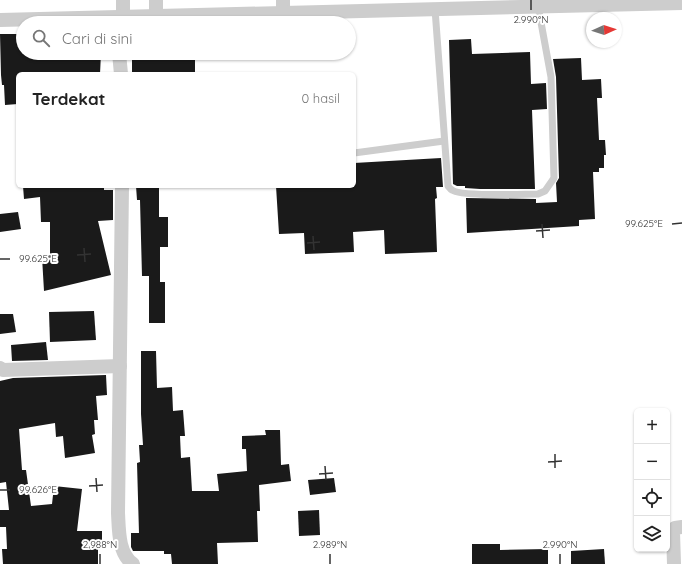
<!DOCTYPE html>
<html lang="id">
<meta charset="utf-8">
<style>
body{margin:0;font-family:Quicksand,sans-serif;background:#f2f2f2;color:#222}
.controls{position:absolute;right:12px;bottom:12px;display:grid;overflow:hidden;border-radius:6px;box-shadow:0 1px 3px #0004}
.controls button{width:36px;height:36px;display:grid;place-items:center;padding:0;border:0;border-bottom:1px solid #e0e0e0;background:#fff;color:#222;font:20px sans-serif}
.compass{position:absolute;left:586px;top:12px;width:36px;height:36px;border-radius:50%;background:#fff;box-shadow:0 1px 3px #0004;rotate:87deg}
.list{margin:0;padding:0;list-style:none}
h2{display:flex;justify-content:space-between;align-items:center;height:52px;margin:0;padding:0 16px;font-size:17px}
h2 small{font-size:13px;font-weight:400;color:#767676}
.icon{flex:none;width:22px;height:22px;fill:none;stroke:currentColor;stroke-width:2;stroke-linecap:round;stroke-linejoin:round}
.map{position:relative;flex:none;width:682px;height:564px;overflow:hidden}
.search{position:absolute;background:#fff;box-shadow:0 1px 3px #0004;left:16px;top:16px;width:340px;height:44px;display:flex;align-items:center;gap:10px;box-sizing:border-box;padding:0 14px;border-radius:22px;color:#767676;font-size:15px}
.panel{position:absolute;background:#fff;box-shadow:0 1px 3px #0004;left:16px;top:72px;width:340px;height:116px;border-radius:6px}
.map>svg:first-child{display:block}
.building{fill:#1a1a1a}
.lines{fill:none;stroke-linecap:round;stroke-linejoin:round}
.service{stroke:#cdcdcd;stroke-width:7}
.minor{stroke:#cdcdcd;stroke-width:14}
.ticks{fill:none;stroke:#333;stroke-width:1.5}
.ticks-label{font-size:10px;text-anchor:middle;fill:#333;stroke:#fff;stroke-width:4;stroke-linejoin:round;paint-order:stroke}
</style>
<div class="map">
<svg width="682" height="564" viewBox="0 0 682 564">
<rect width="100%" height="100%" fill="#fff"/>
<g class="building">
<path d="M0,34h23v19h78l-1,21h-82v30l-13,1 -1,-20h-2l-1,-10z"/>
<path d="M471,39l1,15 58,-2 1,32 15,-1 1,26 -15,1 3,79h-55l-15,-1v-2h-8l-4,-2 -4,-144z"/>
<rect x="132" y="53" width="63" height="21"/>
<path d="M581,58l1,22 19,-1 1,19h-5l2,42h6l1,15h-2v13h-5v4h-6l2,47 -16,1v6l-112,7 -1,-35 70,1v4l21,-1 -1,-19 3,-5 -3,-101 -3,-18z"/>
<path d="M441,158l2,29h-7l1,11 -2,1 2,53 -52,2 -1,-24 -31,2 1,20 -49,2 -1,-21 -25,1 -3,-48h78v-23z"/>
<path d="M23,186h81v4h9v30l-15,1 13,54 -67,16 -2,-34 8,-2v-33h-9l-1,-25 -16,2z"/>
<path d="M136,186h23v31h9v30h-8v35h5v41h-16v-47h-7l-2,-76h-3z"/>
<path d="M18,212l3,17 -21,3v-18z"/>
<path d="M94,311l2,29 -46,2 -1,-30z"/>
<path d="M0,314h13l3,18 -16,2z"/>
<path d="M46,342l2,18 -36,1 -1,-16z"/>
<path d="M141,351h15l1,37 15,-1 1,24 10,-1 2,26h-5l1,22 9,-1 2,34h27l-2,-17 30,-3 -1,-22h-4v-13l24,-1 -1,-5h15l1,35 8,-1 2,17 -32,4 1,26h-3l1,31 -41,1 1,21h-46l-1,-10h-7v-3h-31l-2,-4v-14h8l-2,-70 3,-1 -1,-17h4l-2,-31z"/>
<path d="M106,375l1,20 -11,1 2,24h-4l1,14 -3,1 3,18 -30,5 -2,-22 -7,1 -1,-14 -36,6 3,41h4l5,36 21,-2 2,-18 28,3 -5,42h25v14h-4v19h-95l-1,-15h5l-1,-22h-6v-17h9l-3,-28 -6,1v-102l13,-3z"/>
<path d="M334,478l2,14 -26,3 -2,-15z"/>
<path d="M319,510l1,25 -21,1 -1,-25z"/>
<path d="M472,544h28v6l48,-1v15h-76z"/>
<path d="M604,549l1,15h-34v-13z"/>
</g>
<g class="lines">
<g class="service">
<path d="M435,9l13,177c1,1 2,3 4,4 10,7 71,4 86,4l7,-3 9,-13 -3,-101 -13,-71"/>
<path d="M354,153l90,-12"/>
</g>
<g class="minor">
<path d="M123,0v17"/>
<path d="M156,0v16"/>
<path d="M283,13v-13"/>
<path d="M0,20l682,-17"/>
<path d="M119,53l2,21"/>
<path d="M122,186l-4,327c1,17 0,40 15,51"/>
<path d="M0,368l3,2 117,-4"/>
<path d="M674,564l-1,-32 2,-4 7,-1"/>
</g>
</g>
<path class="ticks" d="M531,0v10M542,224l1,14M672,224l10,-1M536,231l14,-1M313,236l1,14M307,243l13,-1M84,248l1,14M77,255l14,-1M0,259h10M555,454v14M548,462l14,-1M325,466l1,14M319,474l14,-1M96,478l1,14M89,486l14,-1M0,490h10M100,554v10M330,554v10M560,554v10"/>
<g class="ticks-label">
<text x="531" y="23">2.990°N</text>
<text x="644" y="227">99.625°E</text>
<text x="38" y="262">99.625°E</text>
<text x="38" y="493">99.626°E</text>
<text x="100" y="548">2.988°N</text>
<text x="330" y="548">2.989°N</text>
<text x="560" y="548">2.990°N</text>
</g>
</svg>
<div class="controls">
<button>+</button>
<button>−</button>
<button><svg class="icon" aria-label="locate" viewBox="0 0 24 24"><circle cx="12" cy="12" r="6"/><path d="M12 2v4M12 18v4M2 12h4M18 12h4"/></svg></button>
<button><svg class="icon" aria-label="layers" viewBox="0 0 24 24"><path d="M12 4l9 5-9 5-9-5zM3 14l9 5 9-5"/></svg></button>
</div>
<svg class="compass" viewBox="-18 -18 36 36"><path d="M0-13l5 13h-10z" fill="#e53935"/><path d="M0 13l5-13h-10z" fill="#767676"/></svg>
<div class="search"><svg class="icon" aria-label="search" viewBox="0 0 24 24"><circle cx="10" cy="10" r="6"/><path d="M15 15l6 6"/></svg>Cari di sini</div>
<section class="panel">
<h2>Terdekat<small>0 hasil</small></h2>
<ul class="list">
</ul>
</section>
</div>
